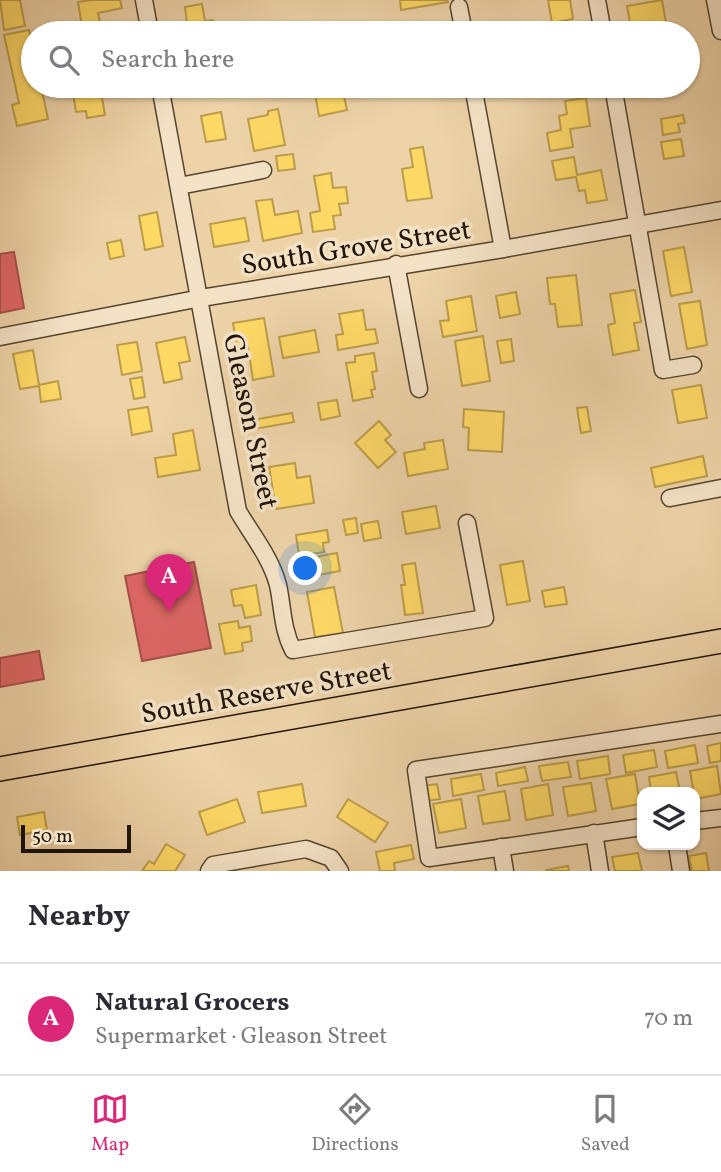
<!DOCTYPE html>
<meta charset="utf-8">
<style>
body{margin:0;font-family:Vollkorn,serif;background:#f2f2f3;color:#2b2b33}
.controls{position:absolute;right:21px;bottom:21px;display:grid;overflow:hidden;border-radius:14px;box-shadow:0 2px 5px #0004}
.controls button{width:63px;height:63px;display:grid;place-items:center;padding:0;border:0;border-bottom:2px solid #e1e1e2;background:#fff;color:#2b2b33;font:35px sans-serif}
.scale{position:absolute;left:21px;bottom:18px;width:110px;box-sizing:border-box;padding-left:7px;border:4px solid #211508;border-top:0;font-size:19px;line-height:24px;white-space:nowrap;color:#211508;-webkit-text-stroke:5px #f4e2c6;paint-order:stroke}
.you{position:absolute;left:306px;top:569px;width:24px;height:24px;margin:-18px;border:5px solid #fff;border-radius:50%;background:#1a73e8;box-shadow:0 0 0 10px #1a73e833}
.badge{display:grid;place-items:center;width:46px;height:46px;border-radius:50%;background:#db2777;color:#fff;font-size:23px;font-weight:700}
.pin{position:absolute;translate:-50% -58px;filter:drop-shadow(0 2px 4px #0008)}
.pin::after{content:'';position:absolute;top:37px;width:24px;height:21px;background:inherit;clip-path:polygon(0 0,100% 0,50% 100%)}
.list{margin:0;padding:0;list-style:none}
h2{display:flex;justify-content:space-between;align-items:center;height:91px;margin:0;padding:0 28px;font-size:30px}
h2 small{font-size:23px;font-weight:400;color:#7c7c81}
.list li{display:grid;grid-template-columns:46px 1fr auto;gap:21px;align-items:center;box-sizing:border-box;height:112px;padding:0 28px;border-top:2px solid #e1e1e2}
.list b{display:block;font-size:26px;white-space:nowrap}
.list p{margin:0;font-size:23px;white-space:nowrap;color:#7c7c81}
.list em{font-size:23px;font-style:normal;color:#7c7c81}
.icon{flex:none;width:38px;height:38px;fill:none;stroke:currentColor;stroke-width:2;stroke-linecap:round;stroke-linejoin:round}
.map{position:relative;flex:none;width:721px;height:871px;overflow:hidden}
.search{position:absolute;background:#fff;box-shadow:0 2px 5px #0004;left:21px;right:21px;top:21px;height:77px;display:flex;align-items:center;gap:18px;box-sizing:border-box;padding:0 24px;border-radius:38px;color:#7c7c81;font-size:26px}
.sheet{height:203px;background:#fff}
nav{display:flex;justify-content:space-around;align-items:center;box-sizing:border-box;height:98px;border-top:2px solid #e1e1e2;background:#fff;font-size:19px;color:#7c7c81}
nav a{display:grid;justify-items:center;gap:4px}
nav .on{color:#db2777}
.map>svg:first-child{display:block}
.homes{fill:#ffd966;stroke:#bc9e4a;stroke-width:2}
.shops{fill:#e06666;stroke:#a74e4a;stroke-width:2}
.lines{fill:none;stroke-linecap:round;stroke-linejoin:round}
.minor-casing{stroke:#544430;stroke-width:19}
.highway-casing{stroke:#211508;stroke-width:26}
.minor{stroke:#f4e2c6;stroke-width:16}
.highway{stroke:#eed3a8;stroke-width:23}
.labels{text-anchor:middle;stroke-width:7;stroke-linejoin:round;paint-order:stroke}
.street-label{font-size:28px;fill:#211508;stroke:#f4e2c6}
</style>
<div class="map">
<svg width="721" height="871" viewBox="0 0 721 871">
<rect width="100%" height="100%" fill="#eed3a8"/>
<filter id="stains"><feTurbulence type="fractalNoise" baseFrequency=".00286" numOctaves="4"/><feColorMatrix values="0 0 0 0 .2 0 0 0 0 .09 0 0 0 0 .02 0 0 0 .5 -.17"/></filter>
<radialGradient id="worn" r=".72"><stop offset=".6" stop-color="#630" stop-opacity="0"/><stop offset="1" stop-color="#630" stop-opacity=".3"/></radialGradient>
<g class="homes">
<path d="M0,0h20l5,26 -21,4z"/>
<path d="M91,0h29l2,8 -24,5 2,10 -18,3 -4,-24z"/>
<path d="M400,0h47l1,2 -47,8z"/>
<path d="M548,0h22l3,19 -21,4z"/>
<path d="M662,0l5,29 -12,2v2h-23l-5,-27z"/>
<path d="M202,4l3,17 8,-1 1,7 -26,5 -3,-25z"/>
<path d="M29,30l4,20v36h8l7,33 -31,7 -5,-21 7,-2 -15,-68z"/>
<path d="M79,86h21l5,29 -18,3 -1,-7 -10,1 -4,-25z"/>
<path d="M324,86h9l1,8 9,-2 4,18 -28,6 -5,-28z"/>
<path d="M586,98l4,28 -20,3 3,18 -23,4 -3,-18 14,-3 -2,-14 8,-2 -2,-13z"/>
<path d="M278,109l7,36 -31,6 -6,-32 20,-4v-4z"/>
<path d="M221,112l5,27 -20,3 -5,-26z"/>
<path d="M683,115l2,8 -7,1 2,8 -17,3 -2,-16z"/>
<path d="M681,139l3,17 -20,3 -3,-17z"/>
<path d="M423,147l9,51 -25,3 -5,-32 11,-2 -3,-18z"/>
<path d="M293,154l2,15 -17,2 -2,-15z"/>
<path d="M574,157l3,18 24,-5 6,30 -20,3 -2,-13 -6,1 -3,-14 -20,3 -4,-19z"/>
<path d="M331,173l2,15 13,-1 2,16 -9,1 2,11 -8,1 2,13 -22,3 -3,-19 10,-2 -6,-35z"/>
<path d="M272,199l3,16 23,-4 4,22 -39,8 -7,-40z"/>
<path d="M157,212l6,34 -18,4 -6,-34z"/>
<path d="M245,218l4,23 -35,6 -4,-23z"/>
<path d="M121,240l3,16 -14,3 -3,-16z"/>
<path d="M684,247l8,45 -21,4 -8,-45z"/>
<path d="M576,275l6,50 -24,2 -3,-23h-5l-3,-26z"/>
<path d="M635,290l6,32 -7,1 5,27 -26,5 -5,-30 7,-2 -5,-29z"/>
<path d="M516,292l4,22 -20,4 -4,-22z"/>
<path d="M471,296l6,35 -34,6 -3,-16 9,-1 -3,-19z"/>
<path d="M700,301l7,44 -20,4 -8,-45z"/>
<path d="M363,310l3,20 9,-1 3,14 -40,7 -2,-15 7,-1 -4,-20z"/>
<path d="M264,318l10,58 -21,4 -5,-34 -11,2 -4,-25z"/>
<path d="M315,330l4,22 -36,6 -4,-21z"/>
<path d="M483,336l7,45 -28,5 -7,-45z"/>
<path d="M185,337l5,24 -11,2 3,16 -18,4 -8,-40z"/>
<path d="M511,339l3,22 -13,2 -4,-22z"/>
<path d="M137,342l5,29 -20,4 -5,-30z"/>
<path d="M33,350l6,35 19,-4 3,18 -20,3 -2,-16 -19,3 -7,-35z"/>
<path d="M374,353l3,18 -5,1 3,17 -4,1 2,7 -20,4 -7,-38 9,-1v-6z"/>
<path d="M142,377l3,20 -11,2 -4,-20z"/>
<path d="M701,385l6,33 -29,5 -6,-33z"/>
<path d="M337,400l3,16 -19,4 -3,-17z"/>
<path d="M148,407l4,24 -20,4 -4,-25z"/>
<path d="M587,407l4,24 -10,2 -4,-25z"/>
<path d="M464,409l40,3 -2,40 -34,-2 1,-22 -6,-1z"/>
<path d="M292,413l2,9 -46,8 -1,-9z"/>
<path d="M379,421l12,14 -6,5 11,12 -18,16 -23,-25z"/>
<path d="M193,430l7,40 -42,7 -3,-19 21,-3 -3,-21z"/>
<path d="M443,440l5,29 -40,7 -4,-23 21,-4 -1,-6z"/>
<path d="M703,456l4,20 -52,11 -4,-19z"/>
<path d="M295,463l2,15 13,-2 4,27 -38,6 -7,-42z"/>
<path d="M436,506l4,22 -34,6 -4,-22z"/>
<path d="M356,518l2,15 -12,2 -3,-15z"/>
<path d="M378,521l3,17 -17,3 -3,-17z"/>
<path d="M327,530l2,12 -6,1 1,9 -25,4 -3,-21z"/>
<path d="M337,553l3,18 -22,4 -3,-18z"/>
<path d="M523,561l7,40 -23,4 -7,-40z"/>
<path d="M415,563l8,50 -18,2 -4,-30h4l-3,-20z"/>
<path d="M256,585l5,30 -16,3 -3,-13 -8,1 -3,-16z"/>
<path d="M334,587l9,46 -28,4 -8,-45z"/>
<path d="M564,587l3,17 -22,3 -3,-16z"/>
<path d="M238,621l1,7 11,-2 2,15 -10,2 1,8 -18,3 -6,-30z"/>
<path d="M721,743v18l-11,2 -3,-17z"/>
<path d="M695,745l3,18 -30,5 -3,-17z"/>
<path d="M654,750l3,17 -31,6 -3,-18z"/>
<path d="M608,756l2,18 -30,5 -3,-18z"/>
<path d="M568,762l3,15 -29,4 -3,-15z"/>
<path d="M717,766l4,28 -26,5 -5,-28z"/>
<path d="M525,767l3,14 -30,5 -2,-13z"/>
<path d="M676,772l4,20h-29l-2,-15z"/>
<path d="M481,774l3,16 -31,6 -2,-17z"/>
<path d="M635,774l5,30 -28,5 -6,-30z"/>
<path d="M591,783l5,28 -28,5 -5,-29z"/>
<path d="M302,784l4,22 -44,7 -4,-21z"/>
<path d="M437,784l3,15 -14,2 -3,-15z"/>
<path d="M548,784l5,31 -27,5 -5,-31z"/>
<path d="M505,791l5,29 -27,4 -5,-28z"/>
<path d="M237,799l8,23 -38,13 -8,-23z"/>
<path d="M348,799l40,24 -13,19 -38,-25z"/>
<path d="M461,799l5,29 -27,5 -6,-29z"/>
<path d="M44,812l3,18 -27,5 -3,-18z"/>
<path d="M166,844l19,11 -10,16h-33l7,-10 5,3z"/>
<path d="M411,845l3,14 -20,4 1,8h-15l-4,-19z"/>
<path d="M638,853l4,18h-27l-3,-14z"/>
<path d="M706,853l3,18h-17l-3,-15z"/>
<path d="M568,866l1,5h-23v-1z"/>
</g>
<g class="shops">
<path d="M14,252l10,56 -24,5v-59z"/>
<path d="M194,562l17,86 -69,13 -17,-85z"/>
<path d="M39,651l5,28 -44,8v-29z"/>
</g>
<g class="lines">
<g class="minor-casing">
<g id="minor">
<path d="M144,0l6,33"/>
<path d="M597,0l6,33"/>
<path d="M715,0l6,31"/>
<path d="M459,7l5,26"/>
<path d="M160,86l78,425c14,24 33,47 40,74 5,23 4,44 15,65l192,-32 -18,-95"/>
<path d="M473,86l30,163"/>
<path d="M613,86l50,284 30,-5"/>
<path d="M179,186l84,-16"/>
<path d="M396,264l23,125"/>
<path d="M0,337l201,-39 302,-49 218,-39"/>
<path d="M670,498l51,-10"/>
<path d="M695,821l26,-3"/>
<path d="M642,827l-213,31 -13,-88 305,-46"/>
<path d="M594,833l6,38"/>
<path d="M677,845l4,26"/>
<path d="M501,847l4,24"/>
<path d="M209,871l4,-6 93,-16 25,9 9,13"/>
</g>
</g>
<g class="highway-casing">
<path id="highway" d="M0,769l721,-128"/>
</g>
<use href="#minor" class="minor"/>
<use href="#highway" class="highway"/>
</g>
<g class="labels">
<g class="street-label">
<text transform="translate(356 246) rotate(-9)" y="10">South Grove Street</text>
<text transform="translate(252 421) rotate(78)" y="10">Gleason Street</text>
<text transform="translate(266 691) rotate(-10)" y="10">South Reserve Street</text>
</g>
</g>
<rect width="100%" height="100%" filter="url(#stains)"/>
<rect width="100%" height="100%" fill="url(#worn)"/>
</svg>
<div class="controls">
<button><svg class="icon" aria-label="layers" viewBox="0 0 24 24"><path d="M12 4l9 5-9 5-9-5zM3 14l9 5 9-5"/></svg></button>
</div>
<div class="scale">50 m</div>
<div class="you"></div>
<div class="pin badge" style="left:169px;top:612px">A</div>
<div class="search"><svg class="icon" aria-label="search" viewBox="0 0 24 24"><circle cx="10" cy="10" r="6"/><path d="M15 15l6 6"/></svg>Search here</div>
</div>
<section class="sheet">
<h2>Nearby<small></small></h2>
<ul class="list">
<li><span class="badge">A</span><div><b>Natural Grocers</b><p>Supermarket · Gleason Street</p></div><em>70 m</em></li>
</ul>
</section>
<nav>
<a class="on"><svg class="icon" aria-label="map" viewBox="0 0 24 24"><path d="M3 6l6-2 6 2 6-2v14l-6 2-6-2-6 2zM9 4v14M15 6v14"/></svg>Map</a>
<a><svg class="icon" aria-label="directions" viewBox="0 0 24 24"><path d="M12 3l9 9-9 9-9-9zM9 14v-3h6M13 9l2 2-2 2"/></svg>Directions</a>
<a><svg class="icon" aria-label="saved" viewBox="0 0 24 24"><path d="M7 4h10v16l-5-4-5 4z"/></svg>Saved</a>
</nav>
